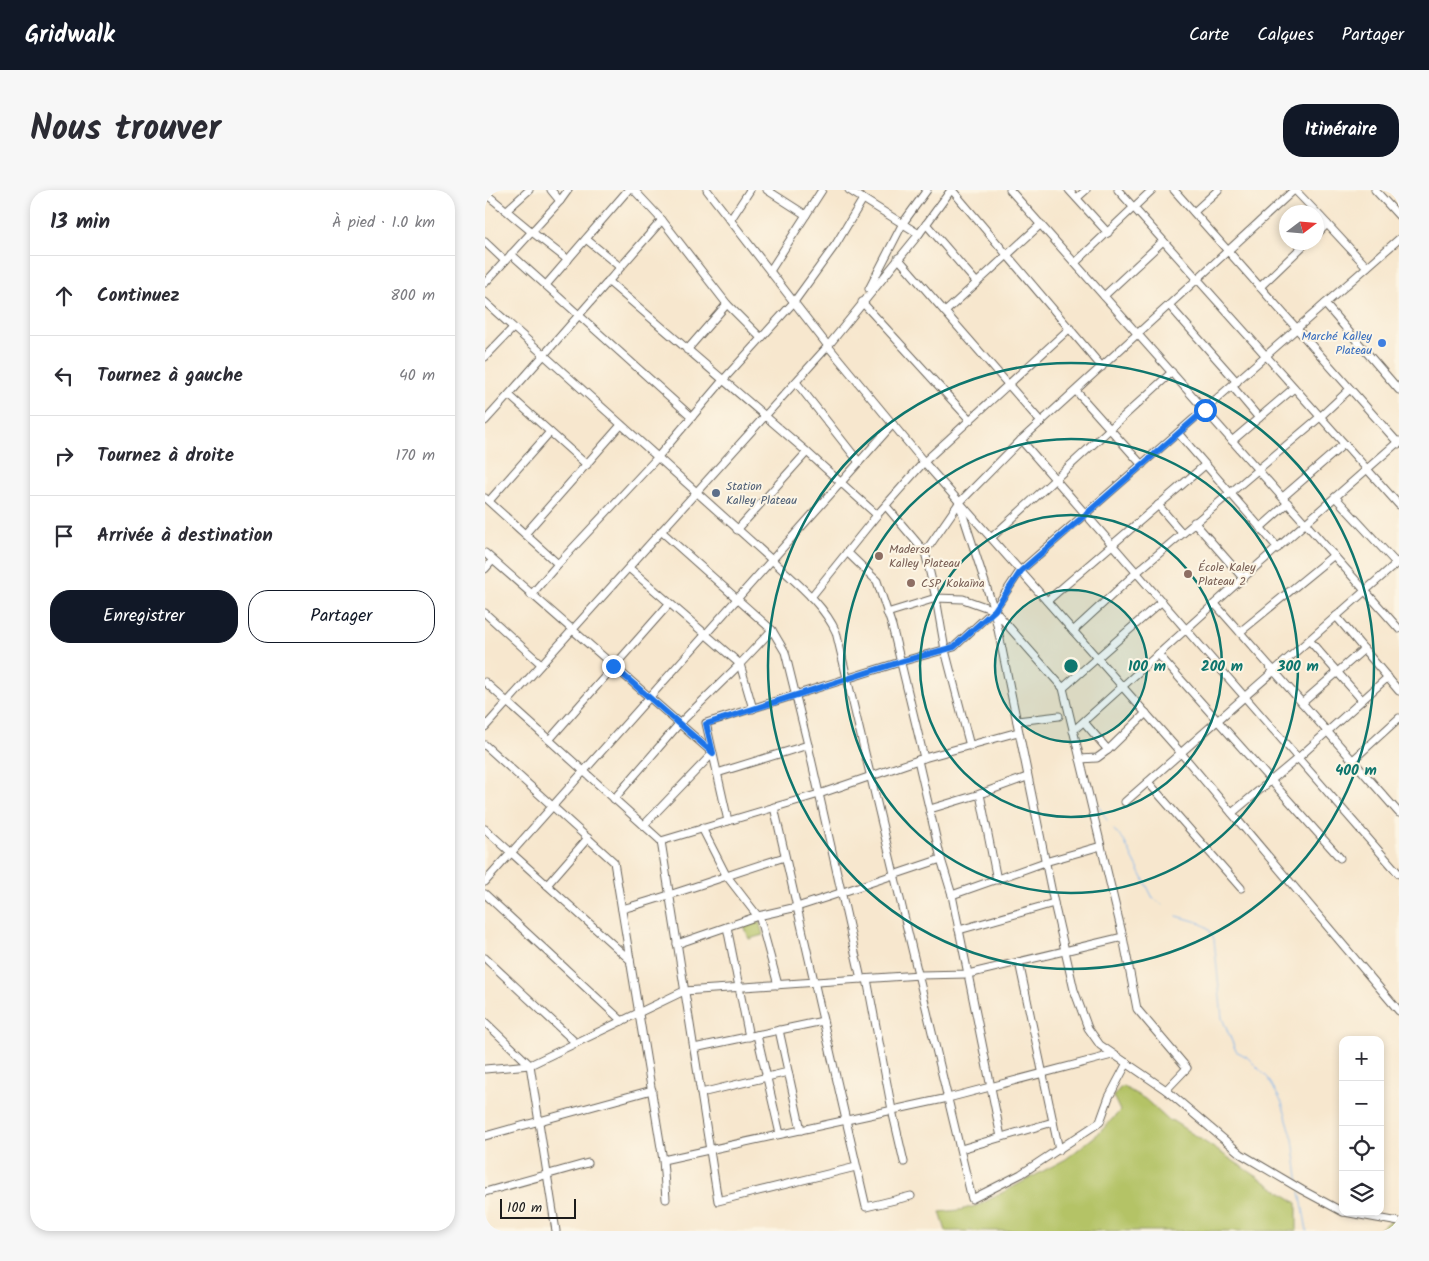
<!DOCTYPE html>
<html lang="fr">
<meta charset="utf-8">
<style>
body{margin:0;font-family:Kalam,sans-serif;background:#f7f7f7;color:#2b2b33}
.controls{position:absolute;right:15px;bottom:15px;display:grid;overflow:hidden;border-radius:10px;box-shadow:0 2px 8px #0003}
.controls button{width:45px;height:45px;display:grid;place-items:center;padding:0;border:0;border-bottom:1px solid #e1e1e2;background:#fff;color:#2b2b33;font:25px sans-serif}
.compass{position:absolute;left:794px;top:15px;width:45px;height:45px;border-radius:50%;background:#fff;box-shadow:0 2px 8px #0003;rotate:74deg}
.scale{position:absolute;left:15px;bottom:12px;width:76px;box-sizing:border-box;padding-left:5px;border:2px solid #1c1c1c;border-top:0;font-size:14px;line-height:18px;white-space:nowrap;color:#1c1c1c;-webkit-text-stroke:4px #fcf5e5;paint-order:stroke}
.stop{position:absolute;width:15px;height:15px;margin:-11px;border:4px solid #1a73e8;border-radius:50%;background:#fff}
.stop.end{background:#1a73e8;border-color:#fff;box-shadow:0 1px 5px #0008}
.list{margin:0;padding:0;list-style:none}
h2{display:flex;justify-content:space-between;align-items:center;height:65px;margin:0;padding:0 20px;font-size:21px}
h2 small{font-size:16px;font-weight:400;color:#7c7c81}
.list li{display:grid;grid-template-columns:32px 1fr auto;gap:15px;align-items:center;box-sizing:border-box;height:80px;padding:0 20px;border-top:1px solid #e1e1e2}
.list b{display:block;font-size:19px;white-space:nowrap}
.list em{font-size:16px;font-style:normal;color:#7c7c81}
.actions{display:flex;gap:10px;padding:15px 20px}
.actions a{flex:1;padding:11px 0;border:1px solid #111827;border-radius:20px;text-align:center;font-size:18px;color:#111827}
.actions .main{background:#111827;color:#fff}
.icon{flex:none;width:28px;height:28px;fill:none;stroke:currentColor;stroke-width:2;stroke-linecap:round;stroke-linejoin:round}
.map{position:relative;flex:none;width:914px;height:1041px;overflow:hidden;border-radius:20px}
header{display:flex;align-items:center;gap:30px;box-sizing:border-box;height:70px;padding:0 25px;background:#111827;color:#fff}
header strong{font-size:24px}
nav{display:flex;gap:28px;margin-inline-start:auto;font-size:18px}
.intro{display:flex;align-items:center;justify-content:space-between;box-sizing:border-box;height:120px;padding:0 30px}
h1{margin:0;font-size:35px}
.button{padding:12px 22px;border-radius:20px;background:#111827;color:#fff;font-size:18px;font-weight:700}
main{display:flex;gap:30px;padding:0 30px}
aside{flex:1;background:#fff;border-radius:20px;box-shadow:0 2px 8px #0003}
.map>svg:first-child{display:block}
.green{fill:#b4c366;stroke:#687041}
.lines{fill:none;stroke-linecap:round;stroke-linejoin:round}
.stream{stroke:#7fb4ed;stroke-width:1}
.minor-casing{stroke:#69635a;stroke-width:9}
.minor{stroke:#fff;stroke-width:7}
.route{stroke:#1a73e8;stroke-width:6}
.ring{fill:none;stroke:#0f766e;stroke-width:2.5}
.shop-dot{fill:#3f7fe0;stroke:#fcf5e5;stroke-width:2}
.service-dot{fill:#5c6f8a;stroke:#fcf5e5;stroke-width:2}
.education-dot{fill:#8d6e63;stroke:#fcf5e5;stroke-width:2}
.labels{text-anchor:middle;stroke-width:4;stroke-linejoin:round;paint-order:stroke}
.shop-label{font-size:12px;fill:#366cbe;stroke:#fcf5e5;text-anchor:end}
.service-label{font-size:12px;fill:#4e5e75;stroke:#fcf5e5;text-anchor:start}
.education-label{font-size:12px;fill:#785e54;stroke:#fcf5e5;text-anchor:start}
.centre{fill:#0f766e;stroke:#fcf5e5;stroke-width:2.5}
.ring-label{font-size:15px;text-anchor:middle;font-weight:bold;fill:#0f766e;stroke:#fcf5e5;stroke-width:4;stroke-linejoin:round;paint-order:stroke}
</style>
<header>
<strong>Gridwalk</strong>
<nav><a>Carte</a><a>Calques</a><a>Partager</a></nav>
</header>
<div class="intro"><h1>Nous trouver</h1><a class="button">Itinéraire</a></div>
<main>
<aside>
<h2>13 min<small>À pied · 1.0 km</small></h2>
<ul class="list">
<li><svg class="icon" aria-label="ahead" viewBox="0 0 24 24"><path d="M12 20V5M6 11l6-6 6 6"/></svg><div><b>Continuez</b></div><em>800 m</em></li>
<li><svg class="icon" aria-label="left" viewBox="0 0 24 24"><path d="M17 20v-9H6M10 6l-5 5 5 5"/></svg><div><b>Tournez à gauche</b></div><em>40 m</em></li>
<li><svg class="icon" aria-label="right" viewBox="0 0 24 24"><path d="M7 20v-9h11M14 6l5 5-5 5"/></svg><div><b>Tournez à droite</b></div><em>170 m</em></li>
<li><svg class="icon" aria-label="arrive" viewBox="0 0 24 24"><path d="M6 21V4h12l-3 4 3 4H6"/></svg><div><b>Arrivée à destination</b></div></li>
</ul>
<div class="actions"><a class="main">Enregistrer</a><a>Partager</a></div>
</aside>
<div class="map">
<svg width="914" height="1041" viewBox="0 0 914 1041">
<rect width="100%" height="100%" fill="#fcf5e5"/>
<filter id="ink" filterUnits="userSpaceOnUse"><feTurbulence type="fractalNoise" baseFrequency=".02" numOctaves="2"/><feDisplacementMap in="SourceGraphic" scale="10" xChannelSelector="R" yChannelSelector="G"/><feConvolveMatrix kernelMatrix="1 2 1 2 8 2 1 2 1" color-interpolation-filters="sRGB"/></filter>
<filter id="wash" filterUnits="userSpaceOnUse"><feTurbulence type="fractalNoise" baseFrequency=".0096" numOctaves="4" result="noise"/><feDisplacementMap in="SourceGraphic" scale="20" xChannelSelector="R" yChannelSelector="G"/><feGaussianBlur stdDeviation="1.12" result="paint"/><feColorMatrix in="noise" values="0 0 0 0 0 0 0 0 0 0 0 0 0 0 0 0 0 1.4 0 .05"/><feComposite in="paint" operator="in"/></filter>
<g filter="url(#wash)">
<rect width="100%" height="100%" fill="#f7e7ce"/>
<g class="green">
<path d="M274,731l4,14 -14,4 -5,-14z"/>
<path d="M637,896l23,13 23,21 5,1 124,82v28h-351l-6,-19 20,-2 19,-5 87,-46 33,-26 21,-22 -7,-15z"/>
<path d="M914,1028v13h-21l9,-8z"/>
</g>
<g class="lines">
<g class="stream">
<path d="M607,603l3,7 12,20"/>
<path d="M629,640l10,11 29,57 10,7"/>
<path d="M692,726l21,6 10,6 6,11 8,79 14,33 11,6 21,21 14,25 11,36 6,46"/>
<path d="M815,1002l7,39"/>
</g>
</g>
</g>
<g filter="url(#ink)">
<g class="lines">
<g class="minor-casing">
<g id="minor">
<path d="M66,0l9,11"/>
<path d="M149,0l28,30 65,84 34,34"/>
<path d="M222,0l121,156 96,116 257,291 218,258"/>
<path d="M282,0l39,25"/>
<path d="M364,0l70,44"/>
<path d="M467,0l150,177"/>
<path d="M525,0l389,439"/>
<path d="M584,0l39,43"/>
<path d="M633,0l281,315"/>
<path d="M689,0l225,254"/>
<path d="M810,0l21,22"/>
<path d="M890,0l24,26"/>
<path d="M0,3l47,39 36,28"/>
<path d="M592,8l9,-8"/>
<path d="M22,20l22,-20"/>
<path d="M709,22l24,-22"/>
<path d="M832,23l50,54"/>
<path d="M246,29l19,-29"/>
<path d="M441,34l51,59"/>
<path d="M832,44l10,-10"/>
<path d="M101,49l34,28"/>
<path d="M0,52l20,19"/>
<path d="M26,64l181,163"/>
<path d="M413,68l143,164"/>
<path d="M590,73l77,-73"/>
<path d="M285,81l52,-81"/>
<path d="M123,91l199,171 70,63"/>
<path d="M0,93l75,-82 8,-11"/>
<path d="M61,95l82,-95"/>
<path d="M775,97l47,-45"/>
<path d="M384,99l34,-66 24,-33"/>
<path d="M619,106l59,-55"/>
<path d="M0,112l287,258c23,22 51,43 64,72 47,189 92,378 136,567l49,-25 79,-52 9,-25 18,-34"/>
<path d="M377,112l108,118"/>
<path d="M840,114l74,86"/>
<path d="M684,115l125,-115"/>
<path d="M460,122l96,-88"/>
<path d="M202,160l40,-46"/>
<path d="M0,167l28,-29"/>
<path d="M311,192l63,80"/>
<path d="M747,196l27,32"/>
<path d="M591,201l66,74"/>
<path d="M24,205l78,70"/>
<path d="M0,231c60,-66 118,-134 177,-201"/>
<path d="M693,243l100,115"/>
<path d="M536,250l378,434"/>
<path d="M747,251l62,-53"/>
<path d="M798,307l61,-53"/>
<path d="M850,307l61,66"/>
<path d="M0,308l73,66"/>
<path d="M4,311l61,-69"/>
<path d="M673,315l24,28"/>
<path d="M401,316l39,46 11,46 9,52 25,96"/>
<path d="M475,316l34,104 60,293 20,87 14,38 12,17 66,45 75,64 61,36 41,22"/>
<path d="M709,332l49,56"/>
<path d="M775,338l28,-25"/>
<path d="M252,340l70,-78"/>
<path d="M176,341l111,99 13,22 23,93 53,234"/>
<path d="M40,344l96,-109"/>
<path d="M506,348l181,-166"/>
<path d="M362,362l30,29 15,45 32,132"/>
<path d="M440,362l34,-49 62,-63 148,-135 68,77"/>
<path d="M0,363l228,200 -69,72"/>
<path d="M144,378l111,96 13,45"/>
<path d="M0,379l7,-8"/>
<path d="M46,405l27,-31 99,-106 67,-79 70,-77 42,-58 27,-45"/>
<path d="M326,407l66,-82 47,-53 146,-134"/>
<path d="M562,411l158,-136"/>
<path d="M730,414l184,209"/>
<path d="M510,421l68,77 60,249 14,72 50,59 -21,22"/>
<path d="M0,423l56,51"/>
<path d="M402,423l49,-15 27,1 31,11 26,-39 379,-332"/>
<path d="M851,426l63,75"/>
<path d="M588,441l64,-59 183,-155 30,-28"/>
<path d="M755,442l94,-77"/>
<path d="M824,450l53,60"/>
<path d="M673,464l182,204"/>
<path d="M0,492l176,159 57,360 138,-34"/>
<path d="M578,498l99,-87"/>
<path d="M817,513l62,-54"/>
<path d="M532,531l42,-5"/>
<path d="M599,532l24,28"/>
<path d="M0,537l343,-381 91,-112 32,-44"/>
<path d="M588,541l170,-153 156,-137"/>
<path d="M64,550l120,-136"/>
<path d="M0,555l129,117 49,298 3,39"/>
<path d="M595,569l17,-1 11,-8 38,-37"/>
<path d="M433,570l23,99 11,36 49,242"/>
<path d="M868,570l46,-42"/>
<path d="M232,583l91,-28"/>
<path d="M663,592l93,106"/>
<path d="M495,604l17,86"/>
<path d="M129,609l65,-75 61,-60 32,-34"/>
<path d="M640,612l274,-241"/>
<path d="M289,617l92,400 45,-11"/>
<path d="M445,619l50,-15 47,-17"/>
<path d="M747,623l66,-55 90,-81"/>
<path d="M243,631l-22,-98 194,-61 54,-15 40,-37"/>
<path d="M217,638l24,47 34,44 18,66"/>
<path d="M0,639l145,131"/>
<path d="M176,651l158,-47 105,-36 94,-26"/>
<path d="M0,692l408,-458"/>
<path d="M62,695l41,-47"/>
<path d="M0,704l137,127"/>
<path d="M467,705l93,-33 56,-16"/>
<path d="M137,719c55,-15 108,-35 163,-52"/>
<path d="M242,737l22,110"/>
<path d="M474,740l95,-27"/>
<path d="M192,754l81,-28 39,-9 34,-11 110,-37"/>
<path d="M0,768l91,85"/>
<path d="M534,772l40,188"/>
<path d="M382,789l25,131 12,52"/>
<path d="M0,832l45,43 26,166"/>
<path d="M294,840l22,100"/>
<path d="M272,845l23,99"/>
<path d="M209,858l129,-27"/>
<path d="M0,879l45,-4 154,-74 236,-16 48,-1 155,-37"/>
<path d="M216,903l87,-21"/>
<path d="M0,946l167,-46"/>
<path d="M476,959l92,-27"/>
<path d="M178,970l285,-62 164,-43"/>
<path d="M0,1002l103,-29"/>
<path d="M859,1022l55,10"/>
</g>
</g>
<use href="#minor" class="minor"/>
</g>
</g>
<g class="lines" filter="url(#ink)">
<path class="route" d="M128,476l100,87 -7,-29 194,-62 54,-15 41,-37 26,-39 184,-161"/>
</g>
<circle cx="586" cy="476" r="76" fill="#0f766e" fill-opacity=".12"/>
<g class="ring">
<circle cx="586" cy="476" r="76"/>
<circle cx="586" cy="476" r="151"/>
<circle cx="586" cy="476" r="227"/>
<circle cx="586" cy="476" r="303"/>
</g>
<circle class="shop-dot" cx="897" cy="153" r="5"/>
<circle class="service-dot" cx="231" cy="303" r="5"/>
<g class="education-dot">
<circle cx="394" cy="366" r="5"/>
<circle cx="703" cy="384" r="5"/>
<circle cx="426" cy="393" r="5"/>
</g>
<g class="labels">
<g class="shop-label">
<text x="887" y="150">Marché Kalley<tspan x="887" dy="14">Plateau</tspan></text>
</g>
<g class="service-label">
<text x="241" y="300">Station<tspan x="241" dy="14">Kalley Plateau</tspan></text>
</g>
<g class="education-label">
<text x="404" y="363">Madersa<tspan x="404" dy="14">Kalley Plateau</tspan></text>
<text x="713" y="381">École Kaley<tspan x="713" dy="14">Plateau 2</tspan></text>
<text x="436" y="397">CSP Kokaïna</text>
</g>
</g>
<circle cx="586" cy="476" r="8" class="centre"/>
<g class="ring-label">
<text x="662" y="481">100 m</text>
<text x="737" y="481">200 m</text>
<text x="813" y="481">300 m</text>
<text x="871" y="585">400 m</text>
</g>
</svg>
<div class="controls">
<button>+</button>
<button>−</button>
<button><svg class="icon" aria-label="locate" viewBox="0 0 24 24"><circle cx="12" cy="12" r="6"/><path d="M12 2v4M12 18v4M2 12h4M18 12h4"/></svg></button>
<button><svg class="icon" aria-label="layers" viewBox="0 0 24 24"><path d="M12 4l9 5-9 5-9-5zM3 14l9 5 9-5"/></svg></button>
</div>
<svg class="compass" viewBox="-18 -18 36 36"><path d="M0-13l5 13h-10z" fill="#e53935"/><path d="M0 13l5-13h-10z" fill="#7c7c81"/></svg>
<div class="scale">100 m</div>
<div class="stop" style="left:720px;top:220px"></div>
<div class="stop end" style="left:128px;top:476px"></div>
</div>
</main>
